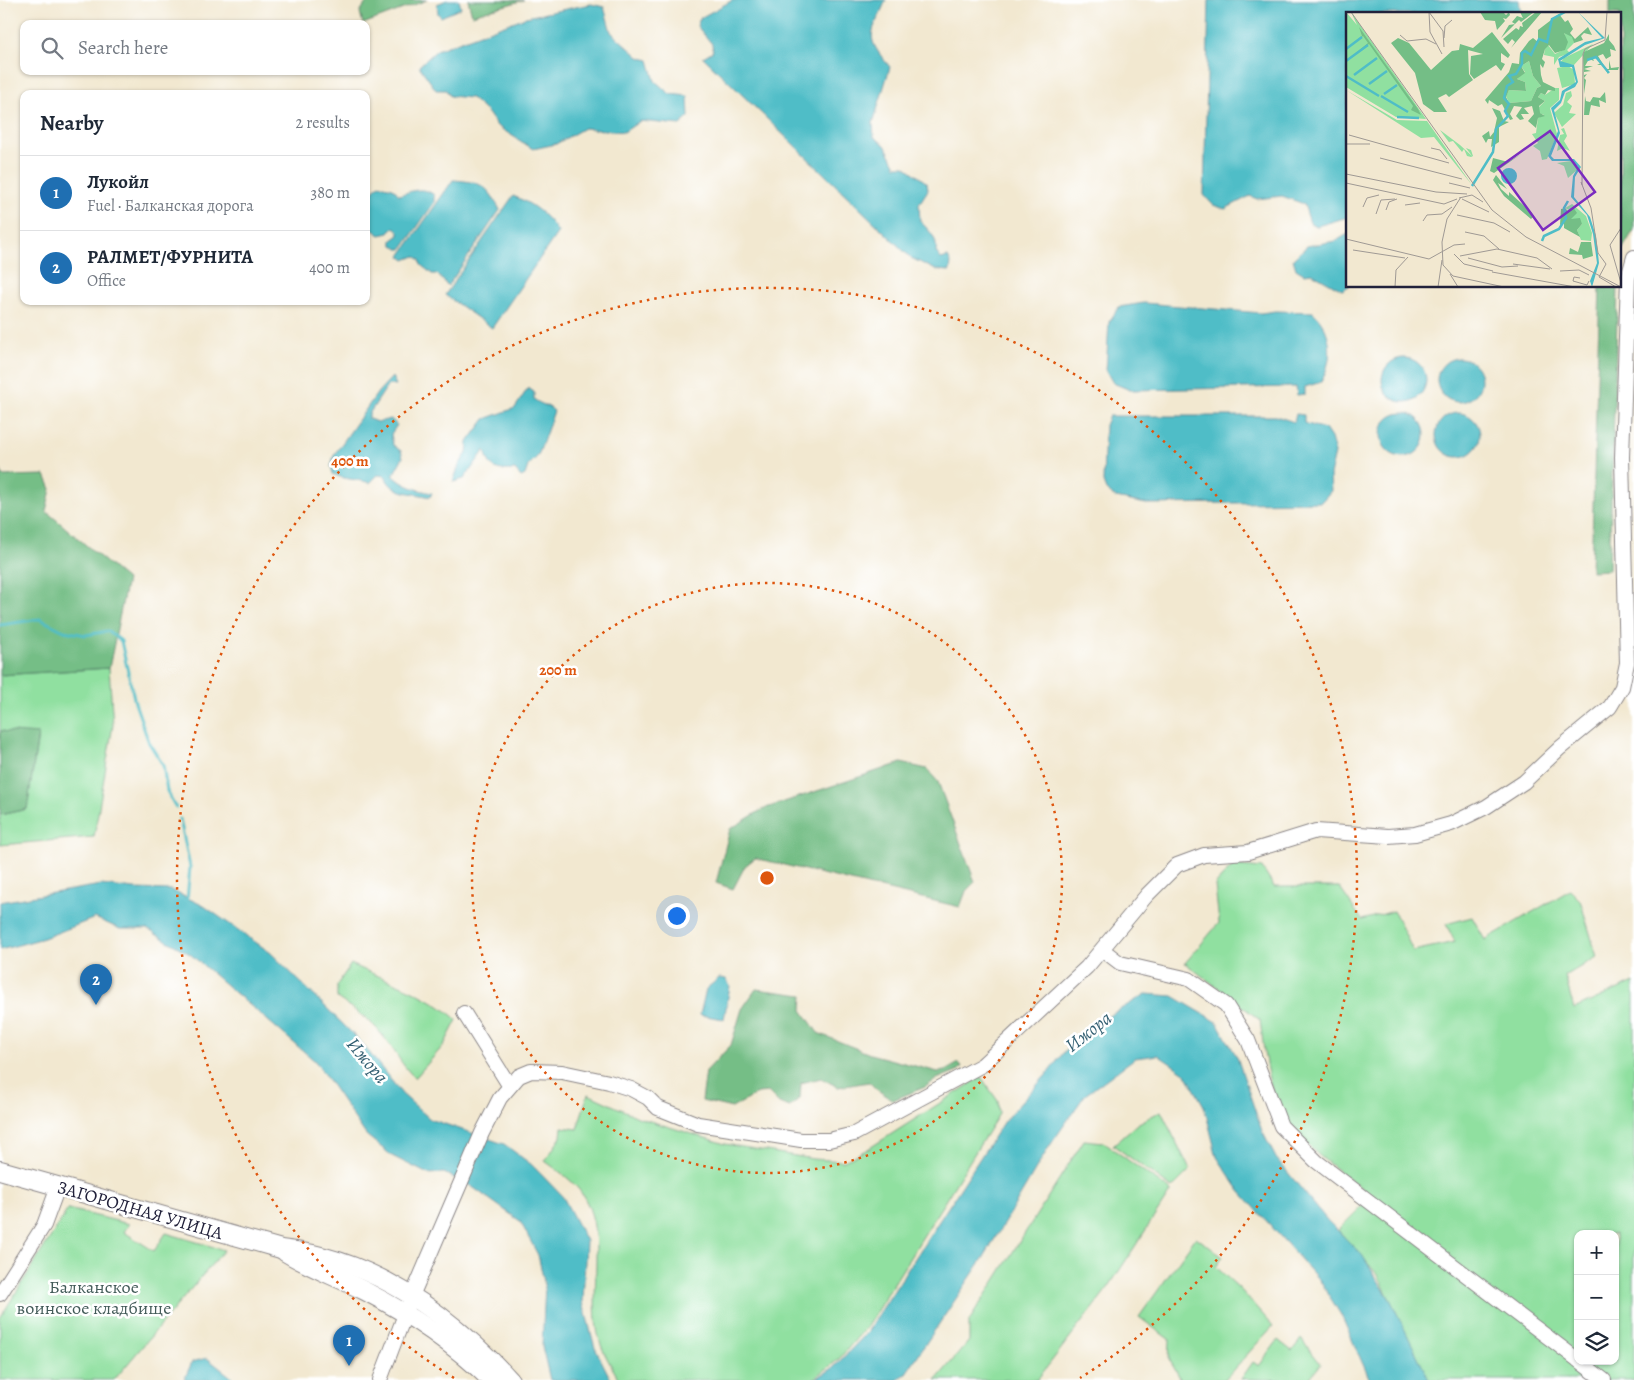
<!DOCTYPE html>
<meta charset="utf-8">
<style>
body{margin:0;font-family:Alegreya,serif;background:#f6f6f7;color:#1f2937}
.controls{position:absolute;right:15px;bottom:15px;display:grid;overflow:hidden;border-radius:10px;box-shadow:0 1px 4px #0004}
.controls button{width:45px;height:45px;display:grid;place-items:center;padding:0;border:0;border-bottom:1px solid #e0e1e3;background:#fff;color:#1f2937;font:25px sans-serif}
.you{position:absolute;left:676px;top:915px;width:18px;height:18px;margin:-12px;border:4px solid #fff;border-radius:50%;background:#1a73e8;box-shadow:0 0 0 8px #1a73e833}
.badge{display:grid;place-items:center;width:32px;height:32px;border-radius:50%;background:#1f6fb2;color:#fff;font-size:16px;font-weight:700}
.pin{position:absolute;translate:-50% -41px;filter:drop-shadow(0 1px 2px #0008)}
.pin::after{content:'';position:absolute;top:26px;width:18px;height:15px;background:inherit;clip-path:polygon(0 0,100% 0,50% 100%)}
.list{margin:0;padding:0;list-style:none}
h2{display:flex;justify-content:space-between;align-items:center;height:65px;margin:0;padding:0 20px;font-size:21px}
h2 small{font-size:16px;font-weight:400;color:#747a83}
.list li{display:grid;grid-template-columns:32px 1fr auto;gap:15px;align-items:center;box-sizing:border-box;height:75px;padding:0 20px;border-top:1px solid #e0e1e3}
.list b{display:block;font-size:19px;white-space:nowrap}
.list p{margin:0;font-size:16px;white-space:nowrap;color:#747a83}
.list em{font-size:16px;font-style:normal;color:#747a83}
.icon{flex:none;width:28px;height:28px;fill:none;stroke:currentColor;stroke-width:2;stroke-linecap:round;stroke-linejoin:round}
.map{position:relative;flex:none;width:1634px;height:1380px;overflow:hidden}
.search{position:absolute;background:#fff;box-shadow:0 1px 4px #0004;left:20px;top:20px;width:350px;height:55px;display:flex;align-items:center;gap:12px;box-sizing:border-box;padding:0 18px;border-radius:10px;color:#747a83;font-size:19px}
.panel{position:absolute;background:#fff;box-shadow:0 1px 4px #0004;left:20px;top:90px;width:350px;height:215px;border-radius:10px}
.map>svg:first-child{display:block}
.green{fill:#90e0a0;stroke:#59816e;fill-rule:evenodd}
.forest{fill:#74be86;stroke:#4b7060}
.water{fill:#4fbdc7;stroke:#387081}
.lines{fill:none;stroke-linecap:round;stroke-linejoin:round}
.stream{stroke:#4fbdc7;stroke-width:3}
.minor-casing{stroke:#8a8586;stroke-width:16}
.major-casing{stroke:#8a8586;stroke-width:20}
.minor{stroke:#fff;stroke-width:14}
.major{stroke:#fff;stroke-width:18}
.ring{fill:none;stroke:#de560e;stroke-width:2.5;stroke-dasharray:2.5 5}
.labels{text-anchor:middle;stroke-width:5;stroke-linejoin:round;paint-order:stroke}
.street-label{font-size:18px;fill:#22223b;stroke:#fff}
.park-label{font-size:18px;fill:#435b59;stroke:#fff}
.water-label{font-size:19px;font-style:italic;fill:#346073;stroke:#fff}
.inset-river{fill:none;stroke:#4fbdc7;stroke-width:2.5}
.inset-road{fill:none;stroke:#9f9994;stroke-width:1}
.view{fill:#7b2cbf;fill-opacity:0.15;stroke:#7b2cbf;stroke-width:2.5}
.inset-edge{fill:none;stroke:#22223b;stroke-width:2.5}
.centre{fill:#de560e;stroke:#fff;stroke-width:2.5}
.ring-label{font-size:15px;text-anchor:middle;font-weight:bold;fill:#de560e;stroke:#fff;stroke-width:5;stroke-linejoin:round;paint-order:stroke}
</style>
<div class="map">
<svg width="1634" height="1380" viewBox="0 0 1634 1380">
<rect width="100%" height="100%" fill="#fff"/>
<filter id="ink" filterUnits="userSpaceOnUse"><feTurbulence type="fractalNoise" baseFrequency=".02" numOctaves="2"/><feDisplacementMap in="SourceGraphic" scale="10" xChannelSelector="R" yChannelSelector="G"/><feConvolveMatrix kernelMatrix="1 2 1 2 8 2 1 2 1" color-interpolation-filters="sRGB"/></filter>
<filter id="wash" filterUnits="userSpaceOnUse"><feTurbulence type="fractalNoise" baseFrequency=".0096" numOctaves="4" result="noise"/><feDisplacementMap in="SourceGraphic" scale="20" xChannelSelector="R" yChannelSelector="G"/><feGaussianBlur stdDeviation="1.12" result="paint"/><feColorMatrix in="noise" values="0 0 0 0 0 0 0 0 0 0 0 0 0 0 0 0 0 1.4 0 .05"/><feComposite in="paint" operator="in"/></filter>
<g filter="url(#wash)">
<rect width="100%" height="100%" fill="#f2e8d0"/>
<g class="green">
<path d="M109,668l4,57 -19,112 -94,8v-30l27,-6 11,-74 -38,-4v-56z"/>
<path d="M1233,865l29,3 12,19h65l23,33 32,-9 19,40 42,-9 -9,-18 26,-7 13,23 85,-50 10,10 17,57 -32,19 9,33 60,-27v398h-205l-51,-105 -40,-45 34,-34c-30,-23 -78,-54 -94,-90 -12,-26 -14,-58 -18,-86l-75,-57 34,-40 -4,-38zM1578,1234h37v127h-37z"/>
<path d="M351,964c36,17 76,28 106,56l-13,25 -29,33c-14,-13 -20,-28 -32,-42 -12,-16 -29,-26 -46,-38v-13z"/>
<path d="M981,1077l17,24 1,13 -131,211 -29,34 -24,19 -3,2h-193c-6,-12 -15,-25 -19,-38 -14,-46 10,-111 -20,-151 -9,-12 -23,-21 -35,-30l16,-24 1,-10 15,2 11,-35 52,24 85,26 88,15 31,2 24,-12z"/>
<path d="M1161,1111l29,59 -18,18 -59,-43 24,-21z"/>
<path d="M1084,1140l19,2 68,49 -63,97 -71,92h-101l33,-39v-20z"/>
<path d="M68,1209l61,15 -5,8 30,19 12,-18 58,17 -110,130h-114v-62z"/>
<path d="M1196,1237l27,20 -7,10 24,22 33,37 -49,54h-46l2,-2 -11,-19 1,-19 -31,-23z"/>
<path d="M1301,1339l20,25 -13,16 -67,-1 12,-17 6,4 19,-26 14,11z"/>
</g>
<g class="forest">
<path d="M368,0h59l-64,24 -3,-12z"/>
<path d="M468,0h56l-52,15z"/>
<path d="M1610,0h24v230l-14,23v-239h-10z"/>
<path d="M1600,286h18l-9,284 -18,1z"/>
<path d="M0,468l3,8 42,-1 6,14 -5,22 81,69 -18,88 -109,7z"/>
<path d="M0,731l38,3 -11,75 -27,6z"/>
<path d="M901,763l26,6 11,13 37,100 -9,9 -6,16 -205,-49 -10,8 -12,23 -17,-6 14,-54 33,-20z"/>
<path d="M756,989l47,6 -1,15 16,23 52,21 68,18 7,-1 14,-8 3,3 -3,4 -22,9 -12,8 -32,13 -17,-11 -7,-7 -31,5 -17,-9 -20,5 -1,15 -10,9 -11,-4 -11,-11 -10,1 -26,15 -30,-7 4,-30 25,-26 11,-36z"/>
</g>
<g class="water">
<path d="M447,0h12l2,8 -20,9 -3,-3 -1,-10z"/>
<path d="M733,0h153c-15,36 -23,35 4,67l-17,56 1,14 11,8 11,21h9l22,17 1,7 -9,14 1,17c9,10 18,16 16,31l5,7 7,-2 3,6 -1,8 -14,-1 -25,-12 -208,-201 10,-6 -1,-7 -15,-18 3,-8z"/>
<path d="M1209,0h310l2,14h-173v203l-31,9 -7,-3 -6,-19 -22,-8 -25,3 -7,-3 -25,13 -12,-4 -9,-10z"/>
<path d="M591,4l13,3 7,25 28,25 10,3 6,21 15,13 18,2 1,21 -9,8 -40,-4 -16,11 -40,-4 -28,16 -23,5 -36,-23 -9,-13 -17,-15 -21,-2 -4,-6h-10l-17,-24 18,-16 89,-33z"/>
<path d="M453,180c28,2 34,4 47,30l-52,76 -11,-12h-5l-11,-9 -1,-5 -5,-4 -10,4 -5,-4z"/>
<path d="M380,185l13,3 6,7c13,-4 24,-9 35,0v8l-32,46h-4l-6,-5v-4l7,-5v-4l-5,-4 -5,6 -9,2 -14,-10c0,-13 0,-33 14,-40z"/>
<path d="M513,196c19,7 34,19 45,36l-66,96 -47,-33z"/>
<path d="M1348,234l1,52 -7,4 -30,-17 -8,1 -8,-5 -3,-10 14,-13 29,-5z"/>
<path d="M1144,303l117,10 14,-2 38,1c20,19 21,46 8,70l-16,5v7l-8,1 -1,-8 -166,3 -17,-7 -7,-12 3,-49 10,-15z"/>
<circle cx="1404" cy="380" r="22"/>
<circle cx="1459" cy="380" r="22"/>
<path d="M392,377l4,8h-8l-19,29v5l8,3 14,-3 6,6 -6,9 2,11 8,6 2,6 -10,18c10,11 25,15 39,18l-2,4c-17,-5 -38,-2 -45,-21l-7,-1 -8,8c-12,-4 -26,-3 -37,-9l-2,-8 3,-11 44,-63z"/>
<path d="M528,388l6,4v7c6,6 13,5 20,12l-16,45 -10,10 -3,9 -4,2 -6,-7c-19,1 -25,0 -30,-20l-21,29 -11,3 6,-17 8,-12 1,-11 17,-23 30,-11z"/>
<circle cx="1403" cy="435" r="22"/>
<circle cx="1458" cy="435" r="22"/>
<path d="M1296,414l8,1v8l21,6 6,9 4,15 -5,22 1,16 -10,11 -175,2 -30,-6 -10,-8 -3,-8 2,-57 4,-9h167l18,6z"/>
<path d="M101,885l33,4 37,1 33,16 67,47 89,88 42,53 28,25 74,25 28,21 31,32 23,44 -3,61 12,46 16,32h-61l-8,-34 3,-60 -7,-31 -18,-34 -49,-35 -27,-13 -16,1 -36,-18 -26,-21 -51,-74 -125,-107 -43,-25h-27l-25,-11 -51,20 -44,12v-48z"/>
<path d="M719,978l7,1 4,7 -6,33 -24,-4 6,-26z"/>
<path d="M1146,994l27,2 44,26 20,35 25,74 14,27 51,62 35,35 29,46 38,79h-59l-29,-65 -21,-34 -81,-91 -22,-33 -13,-51 -18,-32 -28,-19 -23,3 -50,37 -36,52 -65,110 -78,116 -8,7h-84l19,-12 33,-34 138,-213 43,-47 30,-39z"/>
<path d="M207,1358l28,22h-51l8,-18z"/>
</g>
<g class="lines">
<g class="stream">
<path d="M0,625l40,-6 24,12 22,4 22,-4 13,10 14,62 14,40 14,22 4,26 9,17"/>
<path d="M180,819l10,48 -3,33"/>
</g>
</g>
</g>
<g filter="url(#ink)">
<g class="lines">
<g class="minor-casing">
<g id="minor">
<path d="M1103,950l17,13 69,16 37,26 22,35 33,86 35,35 262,199"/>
<path d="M464,1013l45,72"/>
<path d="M0,1294l44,-69 14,-38"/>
<path d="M1579,1361l25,19"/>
<path d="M380,1380l32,-84 70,-163 18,-35 19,-22 12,-5 31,1 47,10 22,7 17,9 10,10 40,16 103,16h28l25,-6 128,-69 105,-98 60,-72 30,-30 27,-10 44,-3 68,-21 72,5 27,-2 36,-10 35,-17 38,-25 36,-34 50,-41 12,-20 5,-24 -5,-206 6,-179 6,-21"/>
</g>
</g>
<g class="major-casing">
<g id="major">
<path d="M0,1170l281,79c91,9 168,65 229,131"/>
<path d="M285,1252c28,17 52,25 80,39 45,23 89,53 126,89"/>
</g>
</g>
<use href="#minor" class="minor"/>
<use href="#major" class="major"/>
</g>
</g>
<g class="ring">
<circle cx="767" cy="878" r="295"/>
<path d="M454 1378A590 590 0 1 1 1080 1378"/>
</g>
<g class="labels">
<g class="street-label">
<text transform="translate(140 1210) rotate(16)" y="6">ЗАГОРОДНАЯ УЛИЦА</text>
</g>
<g class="park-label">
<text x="94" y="1293">Балканское<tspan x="94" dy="21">воинское кладбище</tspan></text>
</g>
<g class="water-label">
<text transform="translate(1088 1031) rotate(-38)" y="7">Ижора</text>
<text transform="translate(368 1060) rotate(50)" y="7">Ижора</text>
</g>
</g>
<g transform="translate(1346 12)">
<rect width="275" height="275" fill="#f2e8d0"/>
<path d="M0,0l11,13 -6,-13 75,107 -30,-2 -50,-30zM218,20l9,5 1,6 -7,7 3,3 -11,4 -5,8v-8l-10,-2 1,-7 3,-3 7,9 8,-4 3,-6zM247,32l-19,21 -14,-2 4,-5zM183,49l4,15 8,10 -4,2 -6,13 -22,2 -3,-7 3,-6 17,1 -1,-9 -8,-3 8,-7 -4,-6zM222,54l6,4 1,14 -13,4 -5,-20zM209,76h4v12l-9,8 7,26 -10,25 -5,1 -2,-9 -7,-5 5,-3 -6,-9 4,-1 2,-15 6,-3 -5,-2v-6l6,-6 -7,-4 3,-4 4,2zM0,78l51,30 30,1 45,64 -38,-48 -13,1zM225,79l1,5 -5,6 5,4 -3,7 7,1 -14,13 -8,-14 9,-8 3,-12zM218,116l3,8 -3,5 6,10 -7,-3 -6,3 3,-16 4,-1 -3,-5zM94,118l20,15 12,11 -6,-8 5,2 2,6 -2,1 -4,-1 -3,-7 -2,3 -9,-11 -4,1 2,3zM225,149l7,8 -10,9 -4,-12 -7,-3zM226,192l14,12 6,17 -1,8 -10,-1 -4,-10 5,-6 -11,-5v-8l-6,-3z" fill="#90e0a0"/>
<path d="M134,0h23l3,3 3,-3 1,3 -4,4 -3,-1 2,3 -8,9 -2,-9 -10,-1zM174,0h14l-13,10 -2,-2 -18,18 8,-13 6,-1 -3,-2 5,-6 6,2zM190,0h6l-31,36 4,-6 -3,-3 -4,5 -5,-5 13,-11 3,2 1,-4 3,1 -1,-4zM213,2l6,8 3,-2 5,9 -3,4 5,6 13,-12 4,8 -8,-2 -3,3 2,4 -9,3 -2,-6 -8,-4 4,9 -3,8 -10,3 -6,-8 -4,4 -3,10 3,3 -2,6 -3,-4 1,11 2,7 12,6v3l-7,-1 -3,5 -4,-2 -3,4 7,4 -6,5 1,7 5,3 -7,2 -2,10 -8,-7 6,-7 -2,-8 -8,2 5,6h-8l3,5 -4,1 -4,-4 6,-9 -8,-1 -4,8 3,5 -3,1 -8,-16 -4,2 -9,-6 -1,4 -3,-4 24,-28 3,-9 7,1 1,-11 9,-12 4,-3 5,4v-12zM183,49l4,15 8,10 -4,2 -6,13 -22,2 -3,-6 3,-7 17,1 -1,-9 -8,-3 8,-6 -4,-7zM13,15l59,82 3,6 -10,-5 2,-4 -44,-62 -23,17 22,-18 -5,-7 -17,13 16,-13zM146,20l18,23 -2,3 -7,-5v9l4,2 -4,7 -5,-6 -22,14 -4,-5 1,-18 12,-2 -15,-4 1,24 4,6 -24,17 -3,-3 -8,4 9,14h-13l-11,-8 -8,-31 -24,-30 7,-5 11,5 22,27 21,-19 7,-1 1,-6 13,4zM263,22v6l5,6 2,5 -6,-2 1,7 -5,3 -3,-5 -5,2 8,13h3v-9l2,8 8,-1 -1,3h-10v4l-5,-9h-6l4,-2 -4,-5 -5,-1 2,4 -5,-2 -4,7h8l-9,3 7,2 -7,1v3l3,-1 -3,4 2,2 -2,14 -1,-39 1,-3 20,-9zM259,80l1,11 -7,-3 1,7 -9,-2 -2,10h-5l1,-19 1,5 4,1 3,-5 7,1zM146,96l8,3 4,10 5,1 -10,5v15l-8,5 1,-8h-4l-2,4 -4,-7 7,-5 1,6 4,-5 3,-14zM175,142l-27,19 -4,-2 3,-13 15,4zM150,163l11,14 -9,-6 3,6 8,7v-4l22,20 3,4 -3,3 -27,-23 -11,-16zM227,195l4,6 -6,6 9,-1 2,6 -5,6 3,7 -16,-9v-5l-4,2 1,-16 4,-1 3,3zM235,230h10l2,14 -10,3 -1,-4 -13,-1 1,-6 8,4z" fill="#74be86" fill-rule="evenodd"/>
<path d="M232,0l27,26 -20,7 -25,16 14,4 4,17 -3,5 -10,5 -4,11 -7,7 6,23 -9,23 3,3h20l7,8 -6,10 -1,20 16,20 6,19 3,27 -7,24 -2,-6 7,-18 -4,-29 -6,-19 -16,-18 2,-21 5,-9 -6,-6h-20l-4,-5 10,-25 -7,-23 9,-8 2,-9 14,-9 -4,-15h-12l-2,-8 27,-17 17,-4zM155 164a8 8 0 1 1 16 0a8 8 0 1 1-16 0Z" fill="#4fbdc7"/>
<path class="inset-river" d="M0,37l16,-12M241,48l9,-3 13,16M0,49l22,-16M8,63l23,-17M0,64l33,20M23,72l18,-13M38,82l13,-9M35,84l27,16M51,105l22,1M126,174l21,-34 3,-23 12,-13 -3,-5 4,-7 -5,-6 3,-12 6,-4 -4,-6 7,-2 6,-10v-11l3,-2 6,4 8,-16 8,3 5,-23 13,-7M196,229l2,-5 15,-7 7,-11 -2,-10 4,-7"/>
<path class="inset-road" d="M5,0l141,198 34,27 95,50M83,0l1,20 12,22M83,0l14,19 1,16M54,23l7,6 19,-2 10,5M98,26l1,-12 7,-6M3,123l100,28M0,132h24M85,136l9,2 7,9M34,146l82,21M0,162l90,18 31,2M235,170l10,26 7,45 8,11 -7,13 17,10M0,171l98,21 13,-5M103,171l21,5M236,173l1,-131 2,-5 20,-9 2,-28M115,185l-14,22 -5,23 1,23 10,11 51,11M113,186l13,-3 11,7M116,187l27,13M59,193l15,-2M17,195l4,-9 12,-3M40,198l3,-8 8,-3M30,202l5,-14 14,-1M111,203l37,8 16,9M77,209l4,-6 15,-1 10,-7M275,216l-11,17 11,38M119,220l19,4 15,13M0,227l83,20 25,-14 11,-1M7,238l52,8M108,242l10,10 29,7M114,244l37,-7 40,9 15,11M122,246l34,9 16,-1M167,252l37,5M214,259l19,-1 10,5M146,260l83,15M104,262l8,13M234,266l-6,-1 -1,4 14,4 2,-4M49,275l1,-17 12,-13M92,275l4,-27"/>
<path class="view" d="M204,119l45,61 -52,38 -45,-62z"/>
<rect width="275" height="275" class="inset-edge"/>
</g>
<circle cx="767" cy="878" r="8" class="centre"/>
<g class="ring-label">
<text x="350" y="466">400 m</text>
<text x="558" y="675">200 m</text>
</g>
</svg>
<div class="controls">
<button>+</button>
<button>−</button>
<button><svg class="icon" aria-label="layers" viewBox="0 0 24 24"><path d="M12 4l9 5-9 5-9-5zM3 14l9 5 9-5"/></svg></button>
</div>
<div class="you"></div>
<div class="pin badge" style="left:349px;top:1366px">1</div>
<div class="pin badge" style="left:96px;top:1005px">2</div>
<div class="search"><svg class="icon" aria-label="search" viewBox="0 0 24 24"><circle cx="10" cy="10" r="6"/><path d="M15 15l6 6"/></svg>Search here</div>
<section class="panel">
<h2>Nearby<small>2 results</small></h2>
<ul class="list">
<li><span class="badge">1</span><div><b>Лукойл</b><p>Fuel · Балканская дорога</p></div><em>380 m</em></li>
<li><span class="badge">2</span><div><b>РАЛМЕТ/ФУРНИТА</b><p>Office</p></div><em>400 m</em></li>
</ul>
</section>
</div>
